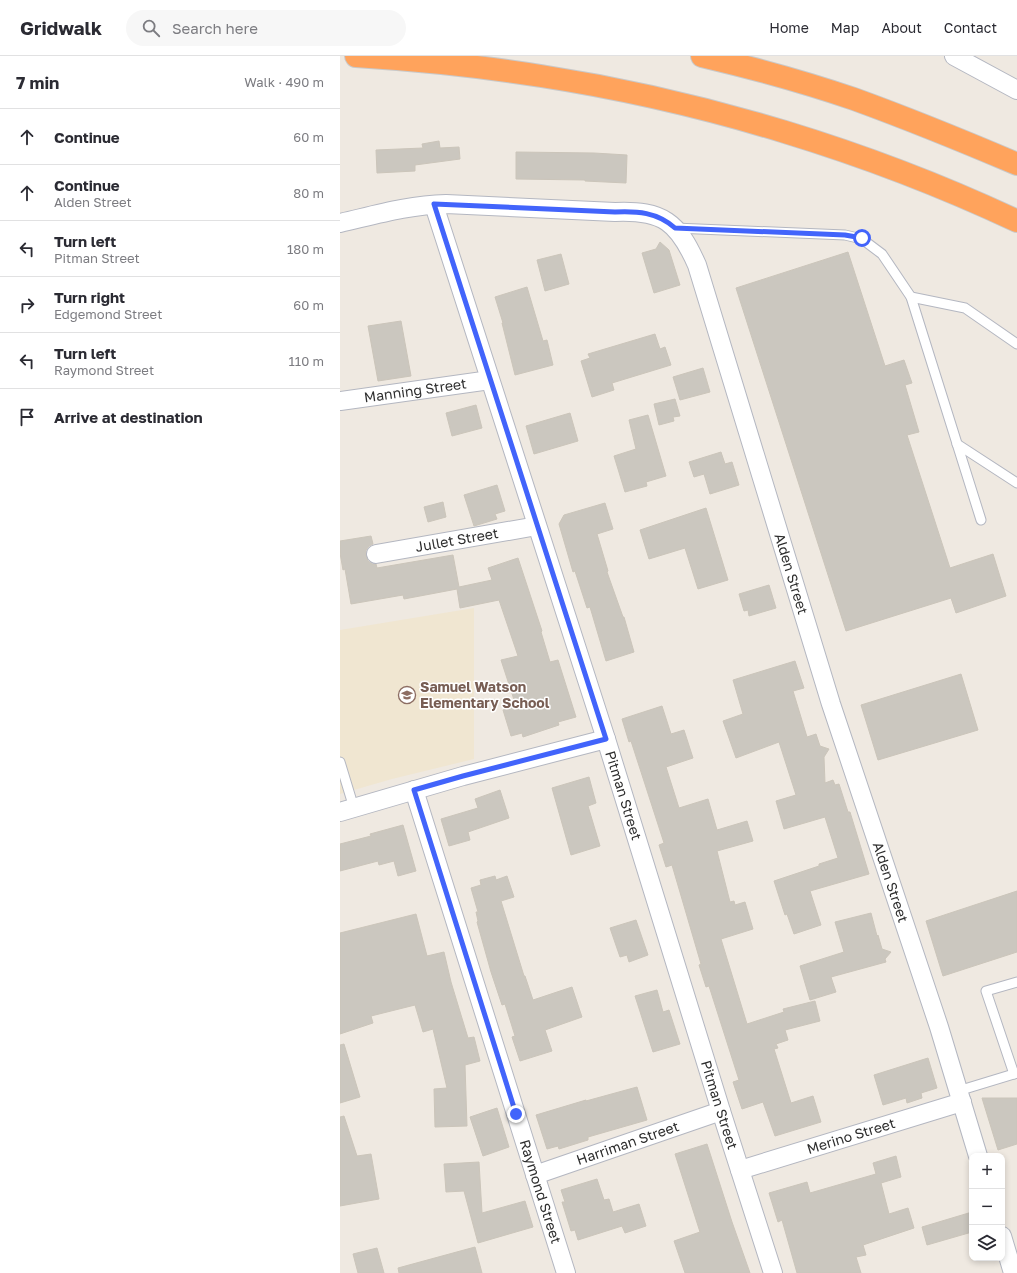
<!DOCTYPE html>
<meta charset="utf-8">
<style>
body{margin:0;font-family:"Golos Text",sans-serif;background:#f7f7f7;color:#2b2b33}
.controls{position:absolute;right:12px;bottom:12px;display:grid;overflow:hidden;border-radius:8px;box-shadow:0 2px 6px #0003}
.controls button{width:36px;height:36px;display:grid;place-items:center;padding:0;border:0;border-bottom:1px solid #e1e1e2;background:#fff;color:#2b2b33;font:20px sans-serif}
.stop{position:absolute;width:12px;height:12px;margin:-9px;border:3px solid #4264fb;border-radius:50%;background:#fff}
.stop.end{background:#4264fb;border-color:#fff;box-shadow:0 1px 4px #0008}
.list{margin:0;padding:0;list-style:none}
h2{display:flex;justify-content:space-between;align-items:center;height:52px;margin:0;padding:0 16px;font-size:17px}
h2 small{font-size:13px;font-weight:400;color:#7c7c81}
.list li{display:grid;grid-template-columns:26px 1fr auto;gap:12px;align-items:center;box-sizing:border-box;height:56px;padding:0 16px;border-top:1px solid #e1e1e2}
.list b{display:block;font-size:15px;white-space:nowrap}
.list p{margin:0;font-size:13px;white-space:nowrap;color:#7c7c81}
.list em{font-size:13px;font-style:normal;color:#7c7c81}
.icon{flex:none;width:22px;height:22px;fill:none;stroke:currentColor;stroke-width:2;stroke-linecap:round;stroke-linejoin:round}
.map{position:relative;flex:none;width:677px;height:1217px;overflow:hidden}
header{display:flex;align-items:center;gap:24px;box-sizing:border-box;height:56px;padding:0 20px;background:#fff;border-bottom:1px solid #e1e1e2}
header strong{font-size:19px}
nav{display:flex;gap:22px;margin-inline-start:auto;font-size:14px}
.search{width:280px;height:36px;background:#f7f7f7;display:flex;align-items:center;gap:10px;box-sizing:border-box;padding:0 14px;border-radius:22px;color:#7c7c81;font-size:15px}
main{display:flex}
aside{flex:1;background:#fff}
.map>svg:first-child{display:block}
.education{fill:#f0e6d1}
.building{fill:#cbc7bf;stroke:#cbc5ba}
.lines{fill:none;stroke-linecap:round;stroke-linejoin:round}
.service-casing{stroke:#b4b7c1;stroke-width:11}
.minor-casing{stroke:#b4b7c1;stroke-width:20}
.motorway-casing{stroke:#c9c9c9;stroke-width:24}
.service{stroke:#fff;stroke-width:9}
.minor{stroke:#fff;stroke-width:18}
.motorway{stroke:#ffa35c;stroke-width:22}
.route{stroke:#4264fb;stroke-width:5}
.labels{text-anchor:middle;stroke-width:3;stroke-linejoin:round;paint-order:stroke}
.street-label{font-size:14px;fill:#2e2e2e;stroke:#fff}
.education-label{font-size:14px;font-weight:bold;fill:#785e54;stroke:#fff;text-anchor:start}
</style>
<header>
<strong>Gridwalk</strong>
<div class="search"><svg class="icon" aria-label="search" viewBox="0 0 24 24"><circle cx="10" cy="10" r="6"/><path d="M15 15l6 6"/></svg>Search here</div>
<nav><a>Home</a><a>Map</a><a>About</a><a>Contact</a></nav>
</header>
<main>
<aside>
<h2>7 min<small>Walk · 490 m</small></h2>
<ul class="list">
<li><svg class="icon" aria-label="ahead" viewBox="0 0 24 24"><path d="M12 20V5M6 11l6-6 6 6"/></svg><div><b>Continue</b></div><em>60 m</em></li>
<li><svg class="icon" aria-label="ahead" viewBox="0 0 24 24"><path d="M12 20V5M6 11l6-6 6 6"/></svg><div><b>Continue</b><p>Alden Street</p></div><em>80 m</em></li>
<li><svg class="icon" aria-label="left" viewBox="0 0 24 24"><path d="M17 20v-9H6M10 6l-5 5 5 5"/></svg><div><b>Turn left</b><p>Pitman Street</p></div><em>180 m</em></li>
<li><svg class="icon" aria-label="right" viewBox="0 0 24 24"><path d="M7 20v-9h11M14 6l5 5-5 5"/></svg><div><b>Turn right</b><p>Edgemond Street</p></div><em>60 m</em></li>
<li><svg class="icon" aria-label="left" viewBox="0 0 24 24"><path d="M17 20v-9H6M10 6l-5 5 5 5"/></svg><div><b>Turn left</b><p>Raymond Street</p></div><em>110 m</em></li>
<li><svg class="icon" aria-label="arrive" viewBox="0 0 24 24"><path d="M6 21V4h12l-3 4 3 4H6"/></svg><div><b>Arrive at destination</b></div></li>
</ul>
</aside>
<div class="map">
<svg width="677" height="1217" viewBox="0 0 677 1217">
<rect width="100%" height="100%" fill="#efe9e1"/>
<path class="education" d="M134,552v151l-82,20 -52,15v-164z"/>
<g class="building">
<path d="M99,85l1,7 19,-1 1,12 -45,6v6l-38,2 -1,-23 47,-2 -1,-4z"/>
<path d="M176,96l78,1 33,2 -1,28 -41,-2v-1l-69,-1z"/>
<path d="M320,186l9,8 11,35 -26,8 -12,-40 14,-4z"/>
<path d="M508,196l37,114 19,-6 8,23 -7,2 14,47 -12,3 43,133 43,-14 13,42 -50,17 -5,-15 -105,33 -110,-343z"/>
<path d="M221,198l8,30 -24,7 -8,-31z"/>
<path d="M187,231l16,54 4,-1 6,25 -38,10 -13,-52h1l-8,-26z"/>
<path d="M61,265l10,55 -33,5 -10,-55z"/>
<path d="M315,278l5,15 5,-2 6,18 -59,18 2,7 -22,7 -11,-36 9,-3 -2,-4z"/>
<path d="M363,312l7,24 -30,8 -7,-23z"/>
<path d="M335,343l5,17 -7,1 1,4 -15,4 -5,-21z"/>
<path d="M136,349l6,23 -30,8 -6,-23z"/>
<path d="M230,357l8,28 -44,13 -8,-28z"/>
<path d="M308,359l18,61 -20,6 1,4 -22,6 -11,-36 22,-7 -7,-29z"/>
<path d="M381,396l4,12 7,-2 7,23 -29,9 -6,-20 -10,3 -5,-15z"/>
<path d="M157,429l8,26 -10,3 2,5 -23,7 -10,-31z"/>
<path d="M103,446l3,15 -18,5 -4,-15z"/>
<path d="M265,447l8,26 -16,5 11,37 -1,1 16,45h1l10,35 -28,9 -16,-54 -3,1 -12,-37 -2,1 -14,-48 5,-9z"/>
<path d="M366,452l22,72 -30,9 -13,-41 -36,11 -9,-29z"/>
<path d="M31,480l2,8 -4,2 -3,4v5l2,6 4,3h4l1,4 76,-13 6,32 33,-7 -4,-12 30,-10 24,73 -1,1 9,30 8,-2 18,57 -18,5 1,3 -36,12 -1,-4 -11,3 -8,-26 13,-4 -15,-46 17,-4 -19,-56 -39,8 -3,-19 -53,10 -1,-4 -52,9 -6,-35 -2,1 -3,-17v-12z"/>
<path d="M429,529l7,23 -27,8 -1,-6 -4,1 -5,-17z"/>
<path d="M455,605l9,27 -11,3 14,46 9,-3 4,12 9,3 -5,8 1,26 8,-3 2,5 4,-1 9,28h2l19,62 -59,17 11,34 -27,9 -7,-20 -2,1 -11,-34 45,-15v-2l19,-6 -13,-41 -41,12 -8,-28 20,-6 -17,-53 -43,16 -13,-37 20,-7 -10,-34z"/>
<path d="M621,618l17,56 -100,30 -17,-55z"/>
<path d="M322,650l9,28 13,-4 9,28 -27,9 13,41 29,-9 9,31 30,-9 6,20 -36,10 13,51 4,-1 1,4 10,-3 8,27 -32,10 26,85 37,-12 -1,-3 32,-8 5,20 -35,9 3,10 -12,4 2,4 -4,1 17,54 22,-7 8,26 -46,14 -12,-34 -21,7 -9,-27 6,-2 -30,-94 -3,1 -7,-22 2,-1 -29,-99 -6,2 -7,-22 5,-2 -33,-102 -2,1 -7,-23z"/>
<path d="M249,721l7,26 -8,3 12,40 -29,9 -19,-67z"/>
<path d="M160,734l9,28 -41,14 2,8 -21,6 -8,-27 37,-11 -3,-9z"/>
<path d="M63,769l13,46 -18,5 -4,-15 -15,4 -1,-4 -38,10v-27l31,-8 -1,-2z"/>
<path d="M155,820l1,4 11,-4 7,21 -13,4 23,75h1l8,24 39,-13 10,30 -37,13 7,21 -32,10 -8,-24 3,-1 -10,-32 -3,1 -11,-33 -14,-50 1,-1 -2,-9h2l-7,-24 10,-3 -1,-5z"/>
<path d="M677,835v61l-74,24 -17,-55z"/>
<path d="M531,857l6,23 1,-1 4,14 9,3 -6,7 1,3 -55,15 5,15 -26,8 -10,-34 44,-14 -9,-30z"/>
<path d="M76,858l11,42 17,-4 7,30 17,56 6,-1 6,24 -15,4 2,61 -32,1 -1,-38 13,-1 -14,-59 -10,3 -8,-27 -44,11 2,7 -33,11v-101z"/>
<path d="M296,864l12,35 -19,7 -2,-7 -7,2 -10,-29z"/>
<path d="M317,934l6,22 6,-2 11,34 -27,8 -18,-56z"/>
<path d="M4,988l16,53 -20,6v-58z"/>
<path d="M588,1002l9,30 -16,5 1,5 -15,5 -1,-5 -23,7 -9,-30z"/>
<path d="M297,1031l10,33 -59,17v3l-29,9 -1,-3 -11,3 -11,-34 50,-15v1z"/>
<path d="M642,1042h35v46l-19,6z"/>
<path d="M157,1052l12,39 -26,9 -13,-39z"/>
<path d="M4,1060l13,40 14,-2 8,45 -39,7v-89z"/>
<path d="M367,1088l25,78 18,51h-65l-11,-32 26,-9 -25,-78z"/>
<path d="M556,1100l5,21 -20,6 8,31 19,-6 6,20 -51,17 3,10 -10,2 5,16h-64l-15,-53 -4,2 -9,-29 38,-11 3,11 66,-19 -3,-11z"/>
<path d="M139,1106l3,51 43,-12 8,26 -55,16 -14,-52 -18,1 -2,-28z"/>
<path d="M257,1123l7,21 5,-1 4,13 26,-8 7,22 -21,7 -3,-7 -44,14 -3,-10 -4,1 -9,-29h3l-4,-12z"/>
<path d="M632,1156v20l-45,13 -5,-18z"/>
<path d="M135,1191l7,26h-83l-1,-5z"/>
<path d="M37,1192l7,25h-26l-5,-19z"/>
</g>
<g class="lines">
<g class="service-casing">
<g id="service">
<path d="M335,172l170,7 17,4 20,15 29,43 70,223"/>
<path d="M571,241l54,11 52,36"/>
<path d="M617,388l60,39"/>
<path d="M0,706l14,46"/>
<path d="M674,1018l-28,-83 31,-9"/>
<path d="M618,1035l59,-18"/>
</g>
</g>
<g class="minor-casing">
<g id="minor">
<path d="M614,0l63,34"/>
<path id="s1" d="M94,149l172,534 115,372 52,162"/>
<path id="s2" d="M0,167c35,-8 69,-18 106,-19l169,8c48,-2 63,10 82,53l134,439 108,323 39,129"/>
<path id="s3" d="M0,345l150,-21"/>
<path id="s4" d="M36,498l161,-28"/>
<path id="s5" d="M74,734l152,483"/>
<path d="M0,756l123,-36 143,-37"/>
<path id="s6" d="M400,1114l222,-68"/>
<path id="s7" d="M195,1119l186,-64"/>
<path d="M662,1180l11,37"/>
</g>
</g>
<g class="motorway-casing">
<g id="motorway">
<path d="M16,0c62,4 123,10 185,20 162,25 327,75 476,145"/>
<path d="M362,0c51,12 102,26 152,43 55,20 109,42 163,65"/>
</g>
</g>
<use href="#service" class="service"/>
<use href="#minor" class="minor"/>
<use href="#motorway" class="motorway"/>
</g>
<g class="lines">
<path class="route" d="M176,1058l-102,-324 49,-14 143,-37 -172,-535 181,8c22,-1 42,0 60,16l170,7 17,3"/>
</g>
<defs>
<g id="school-ring" transform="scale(0.9)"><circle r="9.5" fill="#fff" stroke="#8d6e63" stroke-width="1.5"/><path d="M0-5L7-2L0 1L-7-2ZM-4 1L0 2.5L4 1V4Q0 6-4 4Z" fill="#8d6e63"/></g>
</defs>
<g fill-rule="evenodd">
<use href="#school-ring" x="67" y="639"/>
</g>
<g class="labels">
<g class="street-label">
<text dy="5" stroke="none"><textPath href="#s3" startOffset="76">Manning Street</textPath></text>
<text dy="5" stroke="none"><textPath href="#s4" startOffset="82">Jullet Street</textPath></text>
<text dy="5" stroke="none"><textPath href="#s2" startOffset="707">Alden Street</textPath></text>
<text dy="5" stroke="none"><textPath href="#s1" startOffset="620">Pitman Street</textPath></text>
<text dy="5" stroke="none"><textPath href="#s2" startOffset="1031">Alden Street</textPath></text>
<text dy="5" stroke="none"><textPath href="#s1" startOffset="944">Pitman Street</textPath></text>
<text dy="5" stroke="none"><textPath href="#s6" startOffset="116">Merino Street</textPath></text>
<text dy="5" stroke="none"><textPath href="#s7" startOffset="98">Harriman Street</textPath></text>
<text dy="5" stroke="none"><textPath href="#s5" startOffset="421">Raymond Street</textPath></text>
</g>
<g class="education-label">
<text x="80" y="636">Samuel Watson<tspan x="80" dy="16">Elementary School</tspan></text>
</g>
</g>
</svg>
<div class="controls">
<button>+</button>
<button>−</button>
<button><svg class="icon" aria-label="layers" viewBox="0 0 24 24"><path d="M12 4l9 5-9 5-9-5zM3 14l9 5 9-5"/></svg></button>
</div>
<div class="stop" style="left:522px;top:182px"></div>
<div class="stop end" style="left:176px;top:1058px"></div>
</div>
</main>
